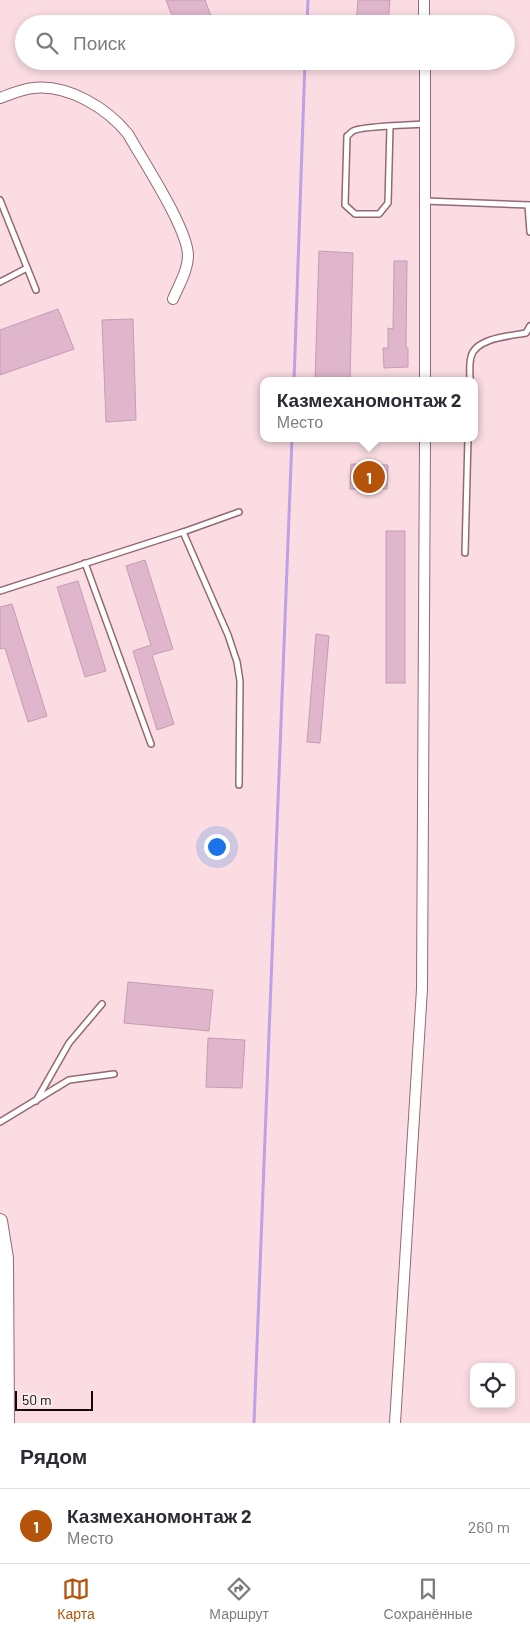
<!DOCTYPE html>
<html lang="ru">
<meta charset="utf-8">
<style>
body{margin:0;font-family:Barlow,sans-serif;background:#f7f7f7;color:#2b2b33}
.controls{position:absolute;right:15px;bottom:15px;display:grid;overflow:hidden;border-radius:10px;box-shadow:0 2px 8px #0003}
.controls button{width:45px;height:45px;display:grid;place-items:center;padding:0;border:0;border-bottom:1px solid #e1e1e2;background:#fff;color:#2b2b33;font:25px sans-serif}
.scale{position:absolute;left:15px;bottom:12px;width:78px;box-sizing:border-box;padding-left:5px;border:2px solid #17080c;border-top:0;font-size:14px;line-height:18px;white-space:nowrap;color:#17080c;-webkit-text-stroke:4px #f9eff1;paint-order:stroke}
.you{position:absolute;left:216px;top:846px;width:18px;height:18px;margin:-12px;border:4px solid #fff;border-radius:50%;background:#1a73e8;box-shadow:0 0 0 8px #1a73e833}
.badge{display:grid;place-items:center;width:32px;height:32px;border-radius:50%;background:#b45309;color:#fff;font-size:16px;font-weight:700}
.pin{position:absolute;translate:-50% -50%;border:2px solid #fff;box-shadow:0 1px 5px #0006}
.popup{position:absolute;left:260px;top:377px;width:218px;height:65px;box-sizing:border-box;display:grid;place-content:center;border-radius:10px;background:#fff;filter:drop-shadow(0 1px 4px #0005);font-size:16px;white-space:nowrap;color:#7c7c81}
.popup b{font-size:19px;color:#2b2b33}
.popup::after{content:'';position:absolute;left:50%;top:100%;margin-left:-10px;border:10px solid transparent;border-top-color:#fff}
.list{margin:0;padding:0;list-style:none}
h2{display:flex;justify-content:space-between;align-items:center;height:65px;margin:0;padding:0 20px;font-size:21px}
h2 small{font-size:16px;font-weight:400;color:#7c7c81}
.list li{display:grid;grid-template-columns:32px 1fr auto;gap:15px;align-items:center;box-sizing:border-box;height:75px;padding:0 20px;border-top:1px solid #e1e1e2}
.list b{display:block;font-size:19px;white-space:nowrap}
.list p{margin:0;font-size:16px;white-space:nowrap;color:#7c7c81}
.list em{font-size:16px;font-style:normal;color:#7c7c81}
.icon{flex:none;width:28px;height:28px;fill:none;stroke:currentColor;stroke-width:2;stroke-linecap:round;stroke-linejoin:round}
.map{position:relative;flex:none;width:530px;height:1423px;overflow:hidden}
.search{position:absolute;background:#fff;box-shadow:0 2px 8px #0003;left:15px;right:15px;top:15px;height:55px;display:flex;align-items:center;gap:12px;box-sizing:border-box;padding:0 18px;border-radius:28px;color:#7c7c81;font-size:19px}
.sheet{height:140px;background:#fff}
nav{display:flex;justify-content:space-around;align-items:center;box-sizing:border-box;height:70px;border-top:1px solid #e1e1e2;background:#fff;font-size:14px;color:#7c7c81}
nav a{display:grid;justify-items:center;gap:2px}
nav .on{color:#b45309}
.map>svg:first-child{display:block}
.lines{fill:none;stroke-linecap:round;stroke-linejoin:round}
.stream{stroke:#bea0e4;stroke-width:3}
.building{fill:#dfb6cc;stroke:#c59cb2}
.service-casing{stroke:#946973;stroke-width:8}
.minor-casing{stroke:#946973;stroke-width:12}
.secondary-casing{stroke:#946973;stroke-width:16}
.service{stroke:#fff;stroke-width:5}
.minor{stroke:#fff;stroke-width:10}
.secondary{stroke:#fff;stroke-width:14}
</style>
<div class="map">
<svg width="530" height="1423" viewBox="0 0 530 1423">
<rect width="100%" height="100%" fill="#fadce2"/>
<g class="lines">
<g class="stream">
<path d="M307,24l1,-24"/>
<path d="M294,381l11,-320"/>
<path d="M254,1423l38,-985"/>
</g>
</g>
<g class="building">
<path d="M166,0h39l9,24h-39z"/>
<path d="M358,0h32l-2,24h-32z"/>
<path d="M319,251l34,2 -3,128h-35z"/>
<path d="M394,261h13l-1,87h2v19l-24,1 -1,-20h5v-20l5,1z"/>
<path d="M58,309l16,40 -74,26v-45z"/>
<path d="M133,319l3,101 -30,2 -4,-102z"/>
<path d="M351,464l37,1 -1,24h-37z"/>
<rect x="386" y="531" width="19" height="152"/>
<path d="M145,560l28,89 -21,6 22,69 -17,6 -24,-79 18,-6 -25,-79z"/>
<path d="M78,581l28,90 -21,6 -28,-90z"/>
<path d="M12,604l35,112 -19,6 -23,-74 -5,1v-42z"/>
<path d="M316,634l13,2 -9,107 -13,-1z"/>
<path d="M128,982l85,8 -4,41 -85,-8z"/>
<path d="M208,1038l37,2 -3,48 -36,-1z"/>
</g>
<g class="lines">
<g class="service-casing">
<g id="service">
<path d="M390,127l-2,76 -9,11h-24l-10,-9 2,-69c1,0 5,-5 6,-5 7,-5 60,-6 72,-7"/>
<path d="M0,200l36,90"/>
<path d="M425,201l105,4"/>
<path d="M528,205l2,27"/>
<path d="M0,282l27,-14"/>
<path d="M470,381c0,-8 -1,-17 1,-24 4,-19 39,-21 55,-24l4,-7"/>
<path d="M183,532l45,103 9,27 3,19 -1,104"/>
<path d="M465,553l3,-115"/>
<path d="M85,563l66,181"/>
<path d="M0,591l183,-59 56,-20"/>
<path d="M36,1101l33,-58 33,-39"/>
<path d="M0,1122l69,-42 45,-6"/>
</g>
</g>
<g class="minor-casing">
<g id="minor">
<path d="M424,0v24"/>
<path d="M425,61v320"/>
<path d="M0,98c11,-4 22,-9 33,-10 35,-4 74,20 95,46 15,27 59,93 60,121 0,15 -9,30 -15,44"/>
<path d="M395,1423l27,-434 3,-551"/>
</g>
</g>
<g class="secondary-casing">
<path id="secondary" d="M0,1221l6,37 1,165"/>
</g>
<use href="#service" class="service"/>
<use href="#minor" class="minor"/>
<use href="#secondary" class="secondary"/>
</g>
</svg>
<div class="controls">
<button><svg class="icon" aria-label="locate" viewBox="0 0 24 24"><circle cx="12" cy="12" r="6"/><path d="M12 2v4M12 18v4M2 12h4M18 12h4"/></svg></button>
</div>
<div class="scale">50 m</div>
<div class="you"></div>
<div class="pin badge" style="left:369px;top:477px">1</div>
<div class="popup"><b>Казмеханомонтаж 2</b>Место</div>
<div class="search"><svg class="icon" aria-label="search" viewBox="0 0 24 24"><circle cx="10" cy="10" r="6"/><path d="M15 15l6 6"/></svg>Поиск</div>
</div>
<section class="sheet">
<h2>Рядом<small></small></h2>
<ul class="list">
<li><span class="badge">1</span><div><b>Казмеханомонтаж 2</b><p>Место</p></div><em>260 m</em></li>
</ul>
</section>
<nav>
<a class="on"><svg class="icon" aria-label="map" viewBox="0 0 24 24"><path d="M3 6l6-2 6 2 6-2v14l-6 2-6-2-6 2zM9 4v14M15 6v14"/></svg>Карта</a>
<a><svg class="icon" aria-label="directions" viewBox="0 0 24 24"><path d="M12 3l9 9-9 9-9-9zM9 14v-3h6M13 9l2 2-2 2"/></svg>Маршрут</a>
<a><svg class="icon" aria-label="saved" viewBox="0 0 24 24"><path d="M7 4h10v16l-5-4-5 4z"/></svg>Сохранённые</a>
</nav>
